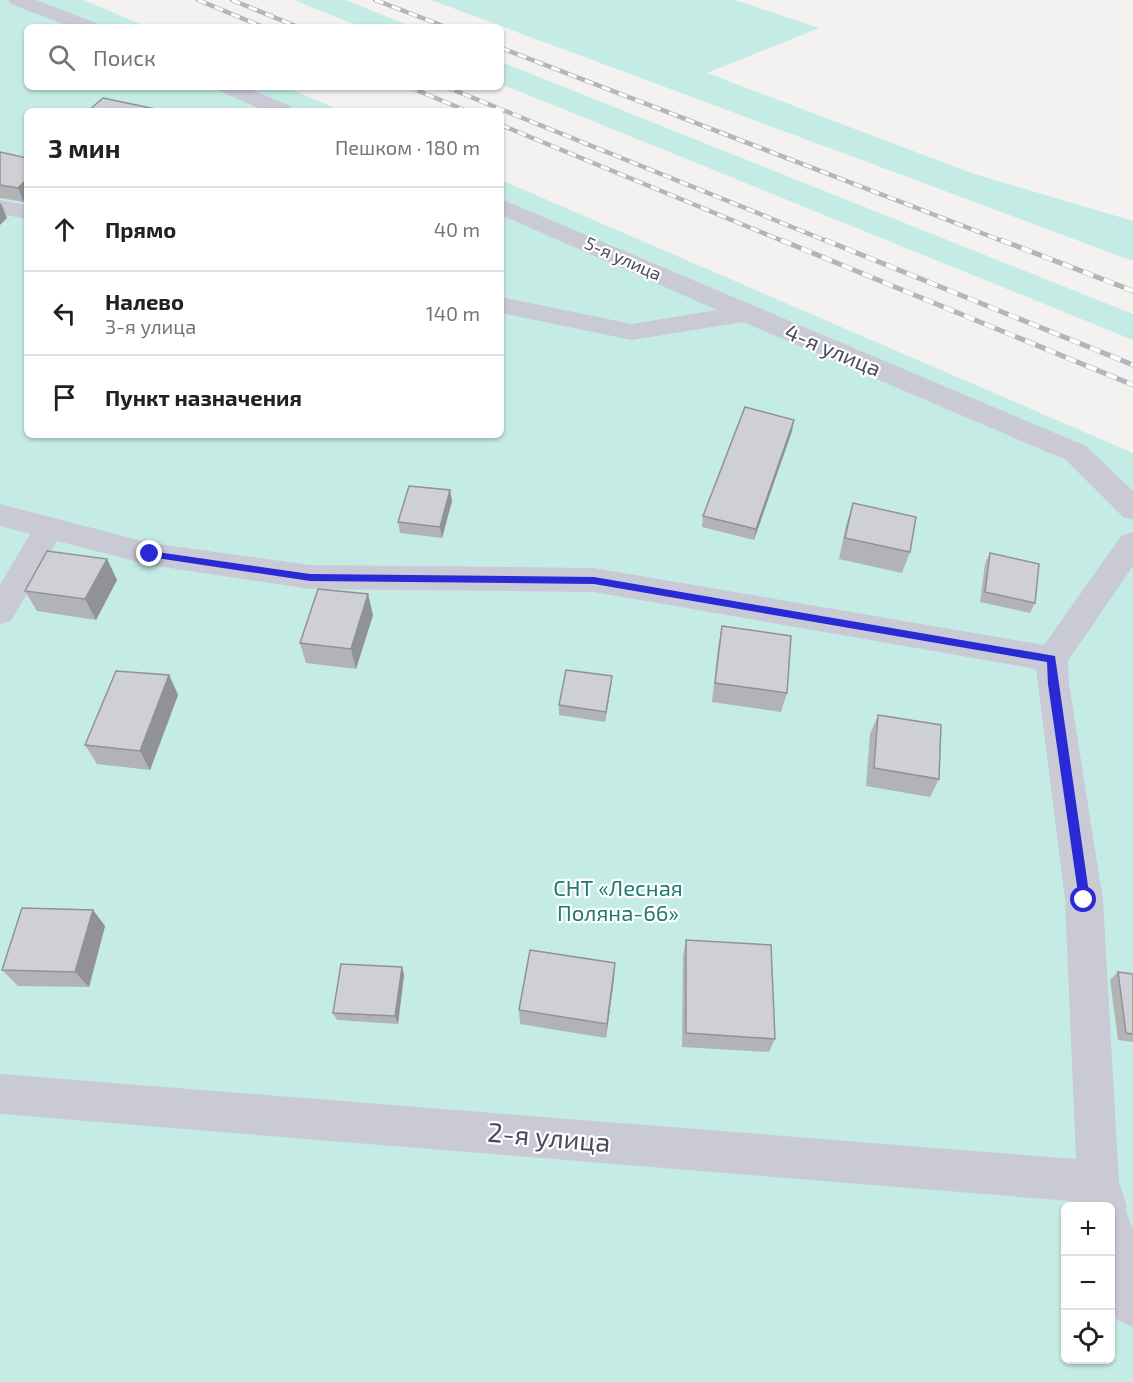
<!DOCTYPE html>
<html lang="ru">
<meta charset="utf-8">
<style>
body{margin:0;font-family:"Exo 2",sans-serif;background:#f2f2f2;color:#202124}
.controls{position:absolute;right:18px;bottom:18px;display:grid;overflow:hidden;border-radius:9px;box-shadow:0 2px 4px #0004}
.controls button{width:54px;height:54px;display:grid;place-items:center;padding:0;border:0;border-bottom:2px solid #e0e0e0;background:#fff;color:#202124;font:30px sans-serif}
.stop{position:absolute;width:18px;height:18px;margin:-14px;border:4px solid #2a29d6;border-radius:50%;background:#fff}
.stop.end{background:#2a29d6;border-color:#fff;box-shadow:0 2px 6px #0008}
.list{margin:0;padding:0;list-style:none}
h2{display:flex;justify-content:space-between;align-items:center;height:78px;margin:0;padding:0 24px;font-size:26px}
h2 small{font-size:20px;font-weight:400;color:#757577}
.list li{display:grid;grid-template-columns:39px 1fr auto;gap:18px;align-items:center;box-sizing:border-box;height:84px;padding:0 24px;border-top:2px solid #e0e0e0}
.list b{display:block;font-size:22px;white-space:nowrap}
.list p{margin:0;font-size:20px;white-space:nowrap;color:#757577}
.list em{font-size:20px;font-style:normal;color:#757577}
.icon{flex:none;width:33px;height:33px;fill:none;stroke:currentColor;stroke-width:2;stroke-linecap:round;stroke-linejoin:round}
.map{position:relative;flex:none;width:1133px;height:1382px;overflow:hidden}
.search{position:absolute;background:#fff;box-shadow:0 2px 4px #0004;left:24px;top:24px;width:480px;height:66px;display:flex;align-items:center;gap:15px;box-sizing:border-box;padding:0 21px;border-radius:9px;color:#757577;font-size:22px}
.panel{position:absolute;background:#fff;box-shadow:0 2px 4px #0004;left:24px;top:108px;width:480px;height:330px;border-radius:9px}
.map>svg:first-child{display:block}
.green{fill:#c4ece5;fill-rule:evenodd}
.lines{fill:none;stroke-linecap:round;stroke-linejoin:round}
.minor{fill:#c9cad6;fill-rule:evenodd}
.rail-far1-casing{stroke:#b4b4bb;stroke-width:4.5}
.rail-casing{stroke:#b4b4bb;stroke-width:5}
.rail-far1{stroke:#fff;stroke-width:3;stroke-dasharray:9;stroke-linecap:butt}
.rail{stroke:#fff;stroke-width:4;stroke-dasharray:11;stroke-linecap:butt}
.wall{fill:#b2b3b7}
.shaded-wall{fill:#919295}
.building{fill:#cfd0d5;stroke:#919295;stroke-width:1.5}
.route{fill:#2a29d6}
.labels{text-anchor:middle;stroke-width:4.5;stroke-linejoin:round;paint-order:stroke}
.far-street-label{font-size:18px;fill:#4a4c5d;stroke:#fff}
.street-label{font-size:22px;fill:#4a4c5d;stroke:#fff}
.park-label{font-size:22px;fill:#207a75;stroke:#fff}
.near-street-label{font-size:27px;fill:#4a4c5d;stroke:#fff}
</style>
<div class="map">
<svg width="1133" height="1382" viewBox="0 0 1133 1382">
<rect width="100%" height="100%" fill="#f3f2f1"/>
<g class="green">
<path d="M0,0h84l63,27h-120v60h259l56,24h-315v324h474v-255l632,273v929h-1133zM1066,1206h44v154h-44z"/>
<path d="M294,0h51l68,27h-52z"/>
<path d="M431,0h304l84,28 -112,45 264,100 162,48v40z"/>
<path d="M501,62l632,252v26l-632,-256z"/>
</g>
<g class="lines">
<g class="minor">
<path d="M8,0h28l60,23 3,4h-28l-60,-23z"/>
<path d="M216,87h29l45,19 3,5h-29l-44,-20z"/>
<path d="M501,199l585,247 47,45v29l-10,-3 -57,-57 -323,-138 -111,18 -131,-27v-16l131,27 85,-14 -216,-95z"/>
<path d="M0,200l27,5v14l-27,-5z"/>
<path d="M0,504l150,39 160,22 284,3 450,77 78,-110 11,-3v34l-65,95 1,23 34,216 16,282 8,24 -2,3 8,20v98l-16,-7 -7,-16v-98h-26l-2,-4 -1082,-88v-40l1076,85 -11,-259 -29,-231 -442,-77 -284,-3 -160,-24 -93,-24 -46,80 -11,3v-39l30,-51 -30,-8z"/>
</g>
<g class="rail-far1-casing">
<g id="rail-far1">
<path d="M198,0l65,27"/>
<path d="M232,0l66,27"/>
<path d="M375,0l71,27"/>
<path d="M501,48l504,194"/>
<path d="M409,87l58,24"/>
<path d="M446,87l383,155"/>
<path d="M501,125l284,117"/>
</g>
</g>
<g class="rail-casing">
<g id="rail">
<path d="M781,240l352,145"/>
<path d="M825,240l308,125"/>
<path d="M1001,240l132,51"/>
</g>
</g>
<use href="#rail-far1" class="rail-far1"/>
<use href="#rail" class="rail"/>
</g>
<g class="wall">
<path d="M0,152l27,6v41l-3,3 -24,-4z"/>
<path d="M794,420l-2,11 -38,109 -52,-13 1,-11z"/>
<path d="M450,490l2,11 -10,37 -42,-5 -2,-11z"/>
<path d="M853,503l57,49 -8,21 -63,-14 7,-34z"/>
<path d="M990,553l45,50 -5,10 -50,-11 5,-38z"/>
<path d="M107,559l10,21 -21,40 -59,-9 -12,-20z"/>
<path d="M373,615l-17,54 -50,-6 -6,-20z"/>
<path d="M722,626l65,67 -6,19 -69,-10 6,-55z"/>
<path d="M169,675l9,20 -28,75 -53,-6 -12,-19z"/>
<path d="M612,676l-1,10 -6,36 -46,-7v-10z"/>
<path d="M878,715l61,64 -9,18 -64,-11 4,-52z"/>
<path d="M93,910l12,16 -16,61 -71,-1 -16,-16z"/>
<path d="M686,940l89,99 -6,13 -87,-5 1,-91z"/>
<path d="M402,967l2,8 -6,49 -61,-4 -4,-7z"/>
<path d="M1118,972l15,2v68l-15,-2 -8,-60z"/>
<path d="M614,979l-8,59 -86,-14 -1,-14z"/>
</g>
<g class="shaded-wall">
<path d="M27,179v20l-3,3 -6,-14z"/>
<path d="M1,203l6,15 -7,7v-21z"/>
<path d="M794,420l-2,11 -38,109 2,-11z"/>
<path d="M450,490l2,11 -10,37 -2,-11z"/>
<path d="M107,559l10,21 -21,40 -11,-21z"/>
<path d="M368,594l5,21 -17,54 -5,-20z"/>
<path d="M169,675l9,20 -28,75 -10,-19z"/>
<path d="M612,676l-1,10 -6,36 1,-10z"/>
<path d="M93,910l12,16 -16,61 -14,-15z"/>
<path d="M615,963l-1,16 -8,59 1,-14z"/>
<path d="M402,967l2,8 -6,49 -3,-8z"/>
</g>
<g class="building">
<path d="M103,98l62,13h-77z"/>
<path d="M0,152l27,6v21l-9,9 -18,-3z"/>
<path d="M745,407l49,13 -38,109 -53,-13z"/>
<path d="M409,486l41,4 -10,37 -42,-5z"/>
<path d="M853,503l63,14 -6,35 -65,-14z"/>
<path d="M47,551l60,8 -22,40 -60,-8z"/>
<path d="M990,553l49,11 -4,39 -50,-11z"/>
<path d="M318,589l50,5 -17,55 -51,-6z"/>
<path d="M722,626l69,10 -4,57 -72,-10z"/>
<path d="M566,670l46,6 -6,36 -47,-7z"/>
<path d="M116,671l53,4 -29,76 -55,-6z"/>
<path d="M878,715l63,10 -2,54 -65,-11z"/>
<path d="M22,908l71,2 -18,62 -73,-2z"/>
<path d="M686,940l85,5 4,94 -89,-6z"/>
<path d="M530,950l85,13 -8,61 -88,-14z"/>
<path d="M341,964l61,3 -7,49 -62,-3z"/>
<path d="M1118,972l15,2v60l-7,-1z"/>
</g>
<path class="route" d="M150,551l160,23 284,3 461,79 35,244 -6,5 -5,-5 -31,-216 -1,-22 -453,-78 -284,-3 -160,-24 -4,-3z"/>
<g class="labels">
<g class="far-street-label">
<text transform="translate(623 259) rotate(24)" y="6">5-я улица</text>
</g>
<g class="street-label">
<text transform="translate(833 350) rotate(23)" y="8">4-я улица</text>
</g>
<g class="park-label">
<text x="618" y="896">СНТ «Лесная<tspan x="618" dy="25">Поляна-66»</tspan></text>
</g>
<g class="near-street-label">
<text transform="translate(549 1138) rotate(5)" y="9">2-я улица</text>
</g>
</g>
</svg>
<div class="controls">
<button>+</button>
<button>−</button>
<button><svg class="icon" aria-label="locate" viewBox="0 0 24 24"><circle cx="12" cy="12" r="6"/><path d="M12 2v4M12 18v4M2 12h4M18 12h4"/></svg></button>
</div>
<div class="stop" style="left:1084px;top:900px"></div>
<div class="stop end" style="left:150px;top:554px"></div>
<div class="search"><svg class="icon" aria-label="search" viewBox="0 0 24 24"><circle cx="10" cy="10" r="6"/><path d="M15 15l6 6"/></svg>Поиск</div>
<section class="panel">
<h2>3 мин<small>Пешком · 180 m</small></h2>
<ul class="list">
<li><svg class="icon" aria-label="ahead" viewBox="0 0 24 24"><path d="M12 20V5M6 11l6-6 6 6"/></svg><div><b>Прямо</b></div><em>40 m</em></li>
<li><svg class="icon" aria-label="left" viewBox="0 0 24 24"><path d="M17 20v-9H6M10 6l-5 5 5 5"/></svg><div><b>Налево</b><p>3-я улица</p></div><em>140 m</em></li>
<li><svg class="icon" aria-label="arrive" viewBox="0 0 24 24"><path d="M6 21V4h12l-3 4 3 4H6"/></svg><div><b>Пункт назначения</b></div></li>
</ul>
</section>
</div>
